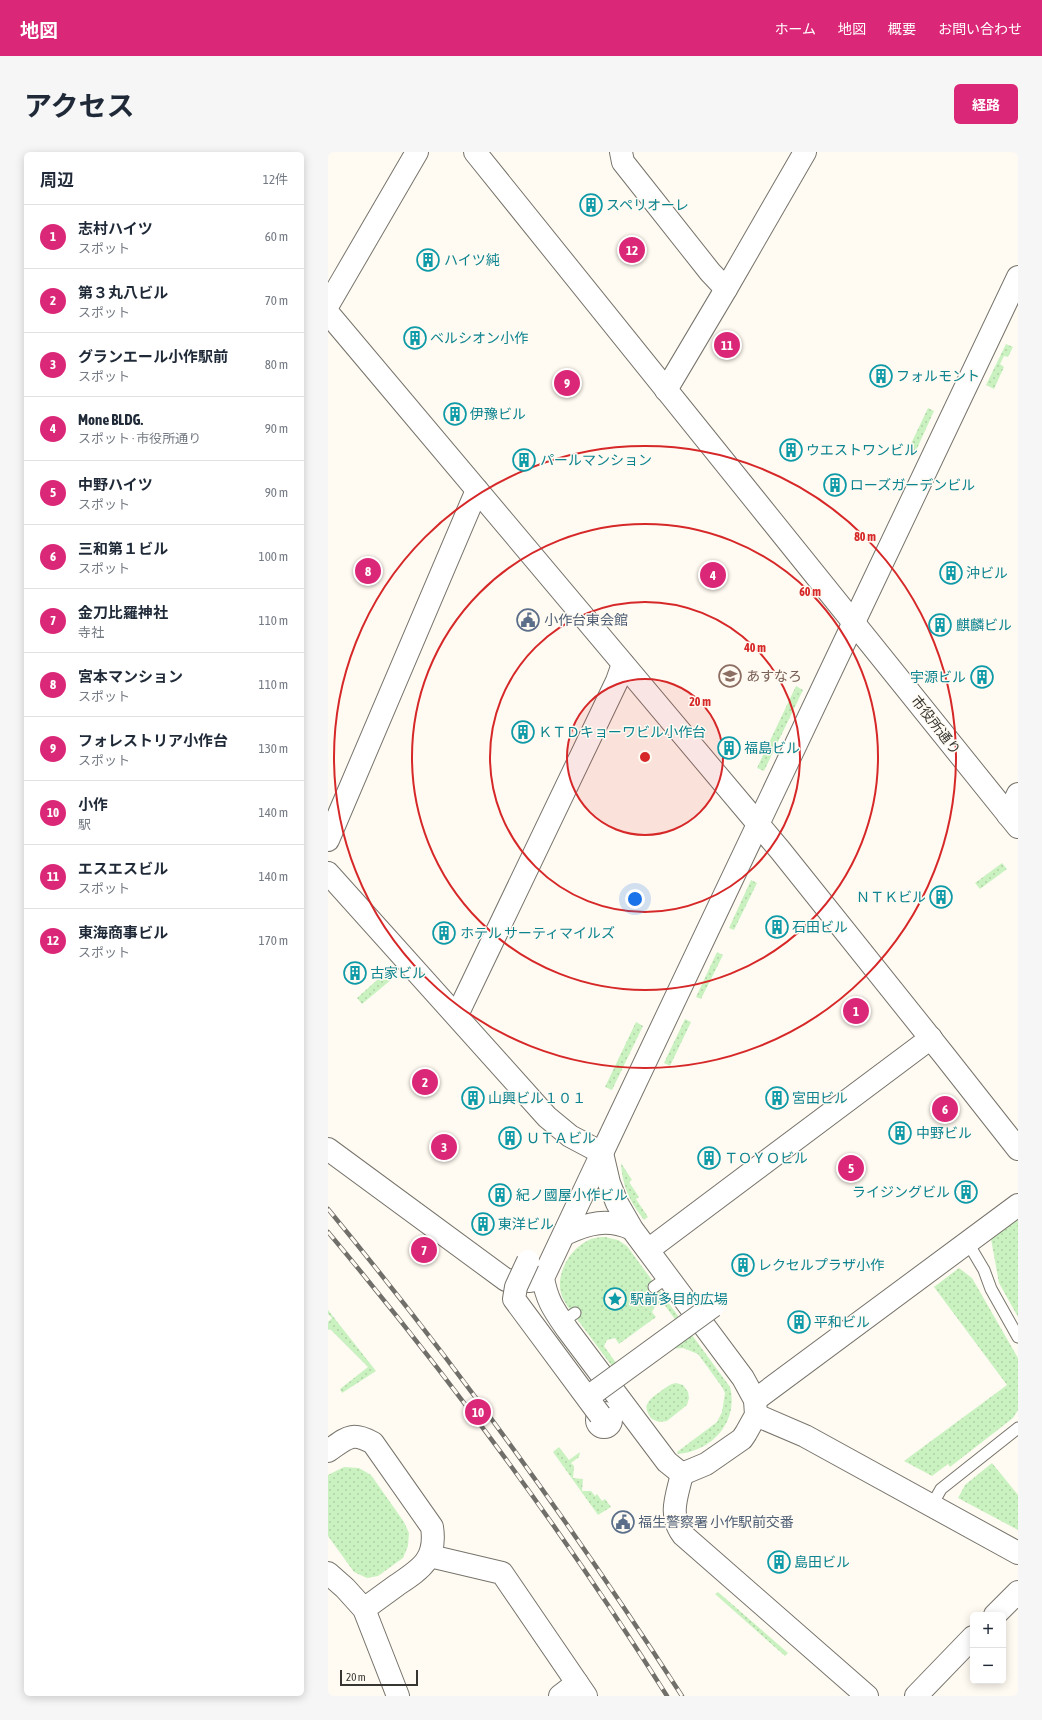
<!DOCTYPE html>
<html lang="ja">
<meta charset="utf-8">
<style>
body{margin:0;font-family:"Asap Condensed","Noto Sans JP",sans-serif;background:#f6f6f7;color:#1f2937}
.controls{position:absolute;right:12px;bottom:12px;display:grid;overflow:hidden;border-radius:6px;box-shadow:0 2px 10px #0003}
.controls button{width:36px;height:36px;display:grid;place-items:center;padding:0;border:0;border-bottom:1px solid #e0e1e3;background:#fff;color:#1f2937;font:20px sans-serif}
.scale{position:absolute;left:12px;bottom:10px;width:78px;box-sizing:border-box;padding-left:4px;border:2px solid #363531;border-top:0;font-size:11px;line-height:14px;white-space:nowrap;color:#363531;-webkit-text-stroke:3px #fffbf2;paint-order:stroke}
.you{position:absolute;left:307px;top:747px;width:14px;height:14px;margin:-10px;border:3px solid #fff;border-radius:50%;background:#1a73e8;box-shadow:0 0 0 6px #1a73e833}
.badge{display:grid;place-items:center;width:26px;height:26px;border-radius:50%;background:#db2777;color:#fff;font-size:13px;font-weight:700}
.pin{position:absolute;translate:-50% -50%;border:2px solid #fff;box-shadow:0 1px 4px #0006}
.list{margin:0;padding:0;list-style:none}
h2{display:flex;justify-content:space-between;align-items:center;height:52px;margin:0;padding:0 16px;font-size:17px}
h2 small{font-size:13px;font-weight:400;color:#747a83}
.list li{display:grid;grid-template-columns:26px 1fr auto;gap:12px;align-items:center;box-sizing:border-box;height:64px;padding:0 16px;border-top:1px solid #e0e1e3}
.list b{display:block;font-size:15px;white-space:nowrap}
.list p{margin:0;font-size:13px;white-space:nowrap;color:#747a83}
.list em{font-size:13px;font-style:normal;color:#747a83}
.map{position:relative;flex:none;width:690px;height:1544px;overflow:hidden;border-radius:6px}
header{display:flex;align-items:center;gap:24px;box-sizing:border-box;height:56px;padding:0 20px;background:#db2777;color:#fff}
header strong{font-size:19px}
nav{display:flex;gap:22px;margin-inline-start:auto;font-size:14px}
.intro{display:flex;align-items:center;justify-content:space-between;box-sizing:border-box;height:96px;padding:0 24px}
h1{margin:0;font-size:28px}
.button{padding:10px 18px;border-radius:6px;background:#db2777;color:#fff;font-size:14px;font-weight:700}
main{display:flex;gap:24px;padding:0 24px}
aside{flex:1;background:#fff;border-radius:6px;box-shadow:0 2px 10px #0003}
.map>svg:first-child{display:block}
.grass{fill:url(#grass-dots);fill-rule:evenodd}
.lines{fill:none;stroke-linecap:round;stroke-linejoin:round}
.lane-casing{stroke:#77746c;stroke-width:13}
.street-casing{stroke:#77746c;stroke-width:24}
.secondary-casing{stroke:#77746c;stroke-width:24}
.lane{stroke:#fff;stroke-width:11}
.street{stroke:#fff;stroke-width:22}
.secondary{stroke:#fff;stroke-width:22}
.rail-casing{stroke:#716f6a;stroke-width:4.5}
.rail{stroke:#fffbf2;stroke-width:3;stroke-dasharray:9;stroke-linecap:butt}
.street-bridge-casing{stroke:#77746c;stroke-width:24;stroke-linecap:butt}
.street-bridge{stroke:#fff;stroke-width:22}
.ring{fill:none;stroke:#d62828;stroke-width:2}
.labels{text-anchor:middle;stroke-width:3;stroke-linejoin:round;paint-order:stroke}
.culture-label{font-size:14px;fill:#0d838f;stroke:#fffbf2;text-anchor:start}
.service-label{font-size:14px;fill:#4e5e75;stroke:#fffbf2;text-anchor:start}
.education-label{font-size:14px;fill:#785e54;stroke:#fffbf2;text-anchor:start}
.street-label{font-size:14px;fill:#363531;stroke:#fffbf2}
.centre{fill:#d62828;stroke:#fffbf2;stroke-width:2}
.ring-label{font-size:12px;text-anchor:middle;font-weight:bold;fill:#d62828;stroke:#fffbf2;stroke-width:3;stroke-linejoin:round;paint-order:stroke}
</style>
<header>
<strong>地図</strong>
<nav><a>ホーム</a><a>地図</a><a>概要</a><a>お問い合わせ</a></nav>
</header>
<div class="intro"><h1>アクセス</h1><a class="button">経路</a></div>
<main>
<aside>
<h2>周辺<small>12件</small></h2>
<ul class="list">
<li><span class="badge">1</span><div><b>志村ハイツ</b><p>スポット</p></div><em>60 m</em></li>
<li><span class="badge">2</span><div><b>第３丸八ビル</b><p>スポット</p></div><em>70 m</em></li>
<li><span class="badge">3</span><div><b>グランエール小作駅前</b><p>スポット</p></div><em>80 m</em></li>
<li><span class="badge">4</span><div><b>Mone BLDG.</b><p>スポット · 市役所通り</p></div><em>90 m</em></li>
<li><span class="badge">5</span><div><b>中野ハイツ</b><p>スポット</p></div><em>90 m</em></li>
<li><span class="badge">6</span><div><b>三和第１ビル</b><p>スポット</p></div><em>100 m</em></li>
<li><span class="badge">7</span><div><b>金刀比羅神社</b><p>寺社</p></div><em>110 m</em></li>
<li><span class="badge">8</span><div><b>宮本マンション</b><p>スポット</p></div><em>110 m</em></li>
<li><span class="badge">9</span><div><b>フォレストリア小作台</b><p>スポット</p></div><em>130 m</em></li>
<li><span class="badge">10</span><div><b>小作</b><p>駅</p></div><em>140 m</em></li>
<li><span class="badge">11</span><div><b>エスエスビル</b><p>スポット</p></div><em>140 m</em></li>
<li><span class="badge">12</span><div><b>東海商事ビル</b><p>スポット</p></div><em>170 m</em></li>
</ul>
</aside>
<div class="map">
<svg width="690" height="1544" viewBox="0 0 690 1544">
<defs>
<pattern id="grass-dots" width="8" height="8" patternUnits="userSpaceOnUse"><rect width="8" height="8" fill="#caf2c1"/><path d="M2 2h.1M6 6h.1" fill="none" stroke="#aed0a6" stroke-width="1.8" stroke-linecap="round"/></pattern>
</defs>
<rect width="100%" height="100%" fill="#fffbf2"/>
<g class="grass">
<path d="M678,192l7,3 -5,10 -4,-1 -4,8 4,3 -10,22 -8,-4z"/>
<path d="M600,256l6,3 -19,42 -7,-3z"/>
<path d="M468,534l7,4 -39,81 -7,-3z"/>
<path d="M674,711l5,6 -27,20 -5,-6z"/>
<path d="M423,728l6,3 -23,47 -5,-2z"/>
<path d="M389,800l6,3 -22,44 -5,-2z"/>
<path d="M58,820l6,7 -30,25 -5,-6z"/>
<path d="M357,867l6,3 -21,44 -6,-3z"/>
<path d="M308,870l7,4 -31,64 -7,-3z"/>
<path d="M293,1011l11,17 -3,2 10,15 -3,2 12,18 -4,3c-14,-18 -22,-34 -23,-57z"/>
<path d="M690,1068v97l-19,-34 -8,-44z"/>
<path d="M277,1085l13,3 9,6 103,141c9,35 -18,64 -52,67l-1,-2 40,-30 5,-10 3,-19 -3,-6 -24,-33 -15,-6 -16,1 -44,32 -55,-74c-3,-5 -6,-9 -7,-14 -5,-19 8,-43 26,-52 5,-3 11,-4 18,-4zM335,1151l20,27 -59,44 -20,-28 3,-6 8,-2 4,6 37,-27 -4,-5 4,-7z"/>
<path d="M631,1116l13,10 46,80v52l-5,8 -63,49 -2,-3 -16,12 -28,-15 103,-76 -73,-98z"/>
<path d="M0,1158l48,61 -34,22 -2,-4 28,-22 -38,-38 -2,1v-8l4,-4 -4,-4z"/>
<path d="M348,1231l7,2 5,7 1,6 -2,7 -20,16 -8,1 -7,-3c-12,-14 -2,-20 9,-28 5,-4 9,-7 15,-8z"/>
<path d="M231,1295l10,13 11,-8 -1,5 -8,6 3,3 -1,12 10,1 -1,12h9l4,5 2,-2 5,7 3,-2 6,8 -13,8 -45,-63z"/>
<path d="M664,1311l26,32v35l-60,-32 7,-13z"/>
<path d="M16,1315l15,1 12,7 33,47 5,11 -1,13 -5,12 -25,18 -11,2 -13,-6 -26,-36v-61z"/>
<path d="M390,1440l70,61 -3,3 -70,-62z"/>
</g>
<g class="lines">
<g class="lane-casing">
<g id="lane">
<path d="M640,1091l16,27 7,19 27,48"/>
<path d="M326,1135l14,-10"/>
<path d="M234,1170l13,-9"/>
<path d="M604,1353l9,-16 77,-61"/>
</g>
</g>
<g class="street-casing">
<g id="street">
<path d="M293,0l2,10 87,110 16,17"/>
<path d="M0,153l89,-153"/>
<path d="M0,161l452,537 164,205 74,94"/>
<path d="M338,238l60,-101 79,-137"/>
<path d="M680,663l10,-21"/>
<path d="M0,688l149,-350"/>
<path d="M0,721l219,244 23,19 32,17 252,-531"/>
<path d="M129,863l160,-334 6,-17"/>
<path d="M0,997l178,131 24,1 6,-1"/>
<path d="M237,1082c23,-11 43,-16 67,-5l111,149 12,22 1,15 -10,18 -4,6 -36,25 -24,10 -15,-12 -100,-133c-13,-19 -20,-28 -24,-51l59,-125 7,30 8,20 15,26"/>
<path d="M320,1098l283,-212"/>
<path d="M427,1248l263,-195"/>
<circle cx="276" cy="1268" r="7"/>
<path d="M428,1263l49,21 213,117"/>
<path d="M0,1299c19,-13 23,-20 45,-8l59,84c5,32 -11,42 -35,58 -11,8 -22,16 -33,24"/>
<path d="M354,1322c-5,22 -14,41 1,61l184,161"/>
<path d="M102,1404l72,17 84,123"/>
<path d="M0,1421l17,15 19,21 34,87"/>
<path d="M667,1463l23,-23"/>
<path d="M232,1544l17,-13"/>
<path d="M588,1544l57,-59"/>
</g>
</g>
<g class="secondary-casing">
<g id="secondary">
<path d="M147,0l543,675"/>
<path d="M526,470l164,-345"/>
</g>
</g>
<use href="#lane" class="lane"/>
<use href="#street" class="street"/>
<use href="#secondary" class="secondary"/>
<g class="rail-casing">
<g id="rail">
<path d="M0,1057c128,155 245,318 354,487"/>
<path d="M0,1080c123,147 237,302 339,464"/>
</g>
</g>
<use href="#rail" class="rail"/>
<g class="street-bridge-casing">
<g id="street-bridge">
<path d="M200,1109l-12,26 -2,12 86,116"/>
<path d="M260,1245l125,-91"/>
</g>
</g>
<use href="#street-bridge" class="street-bridge"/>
</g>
<circle cx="317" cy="605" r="78" fill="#d62828" fill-opacity=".12"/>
<g class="ring">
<circle cx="317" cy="605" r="78"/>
<circle cx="317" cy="605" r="155"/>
<circle cx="317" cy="605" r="233"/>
<circle cx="317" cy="605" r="311"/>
</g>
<defs>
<g id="building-ring" transform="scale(1.15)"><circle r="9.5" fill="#fffbf2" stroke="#0f9aa8" stroke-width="1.5"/><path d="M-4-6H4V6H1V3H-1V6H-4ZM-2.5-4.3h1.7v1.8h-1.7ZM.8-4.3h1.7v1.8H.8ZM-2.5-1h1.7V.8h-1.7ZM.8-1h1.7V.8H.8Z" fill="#0f9aa8"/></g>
<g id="civic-ring" transform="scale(1.15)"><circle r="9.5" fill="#fffbf2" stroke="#5c6f8a" stroke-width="1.5"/><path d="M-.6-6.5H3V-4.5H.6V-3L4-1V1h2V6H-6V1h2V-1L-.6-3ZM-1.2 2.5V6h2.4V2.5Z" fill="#5c6f8a"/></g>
<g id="school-ring" transform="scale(1.15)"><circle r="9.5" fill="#fffbf2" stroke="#8d6e63" stroke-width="1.5"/><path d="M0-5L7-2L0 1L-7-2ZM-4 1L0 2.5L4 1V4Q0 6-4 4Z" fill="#8d6e63"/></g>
<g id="sight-ring" transform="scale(1.15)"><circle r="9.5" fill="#fffbf2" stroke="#0f9aa8" stroke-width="1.5"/><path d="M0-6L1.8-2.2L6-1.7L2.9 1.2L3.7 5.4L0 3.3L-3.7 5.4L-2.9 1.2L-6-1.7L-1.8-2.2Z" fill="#0f9aa8"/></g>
</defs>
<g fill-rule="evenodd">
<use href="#building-ring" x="263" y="53"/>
<use href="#building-ring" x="100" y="108"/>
<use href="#building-ring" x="87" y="186"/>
<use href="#building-ring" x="553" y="224"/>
<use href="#building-ring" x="127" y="262"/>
<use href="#building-ring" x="463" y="298"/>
<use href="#building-ring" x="196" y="308"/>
<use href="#building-ring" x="507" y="333"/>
<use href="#building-ring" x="623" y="421"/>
<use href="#civic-ring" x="200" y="468"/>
<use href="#building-ring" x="612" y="473"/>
<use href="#school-ring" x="402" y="524"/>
<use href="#building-ring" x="654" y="525"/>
<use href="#building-ring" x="195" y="580"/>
<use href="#building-ring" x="401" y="596"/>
<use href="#building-ring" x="613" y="745"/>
<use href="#building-ring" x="449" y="775"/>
<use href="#building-ring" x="116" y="781"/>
<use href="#building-ring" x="27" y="821"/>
<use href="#building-ring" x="145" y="946"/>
<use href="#building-ring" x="449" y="946"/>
<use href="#building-ring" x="572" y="981"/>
<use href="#building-ring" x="182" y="986"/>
<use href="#building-ring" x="381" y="1006"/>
<use href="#building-ring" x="638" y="1040"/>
<use href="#building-ring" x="172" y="1043"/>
<use href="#building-ring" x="155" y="1072"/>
<use href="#building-ring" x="415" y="1113"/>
<use href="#sight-ring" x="287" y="1147"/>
<use href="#building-ring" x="471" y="1170"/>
<use href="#civic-ring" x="295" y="1370"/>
<use href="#building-ring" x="451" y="1410"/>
</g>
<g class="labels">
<g class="culture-label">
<text x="278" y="58">スペリオーレ</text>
<text x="116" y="113">ハイツ純</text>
<text x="102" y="191">ベルシオン小作</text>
<text x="568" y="229">フォルモント</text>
<text x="142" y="267">伊豫ビル</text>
<text x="478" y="303">ウエストワンビル</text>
<text x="212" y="313">パールマンション</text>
<text x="522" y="338">ローズガーデンビル</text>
<text x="638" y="426">沖ビル</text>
<text x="628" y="478">麒麟ビル</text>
<text x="638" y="530" text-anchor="end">宇源ビル</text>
<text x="210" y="585">ＫＴＤキョーワビル小作台</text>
<text x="416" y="601">福島ビル</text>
<text x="598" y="750" text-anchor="end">ＮＴＫビル</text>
<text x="464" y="780">石田ビル</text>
<text x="132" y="786">ホテル サーティマイルズ</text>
<text x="42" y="826">古家ビル</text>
<text x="160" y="951">山興ビル１０１</text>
<text x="464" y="951">宮田ビル</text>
<text x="588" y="986">中野ビル</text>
<text x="198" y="991">ＵＴＡビル</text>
<text x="396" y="1011">ＴＯＹＯビル</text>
<text x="622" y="1045" text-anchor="end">ライジングビル</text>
<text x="188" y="1048">紀ノ國屋小作ビル</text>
<text x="170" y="1077">東洋ビル</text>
<text x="430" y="1118">レクセルプラザ小作</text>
<text x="302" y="1152">駅前多目的広場</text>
<text x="486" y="1175">平和ビル</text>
<text x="466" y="1415">島田ビル</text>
</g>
<g class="service-label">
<text x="216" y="473">小作台東会館</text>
<text x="310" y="1375">福生警察署 小作駅前交番</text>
</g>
<g class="education-label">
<text x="418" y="529">あすなろ</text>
</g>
<g class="street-label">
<text transform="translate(608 573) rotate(52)" y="5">市役所通り</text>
</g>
</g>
<circle cx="317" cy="605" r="6" class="centre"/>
<g class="ring-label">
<text x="537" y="389">80 m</text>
<text x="482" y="444">60 m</text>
<text x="427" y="500">40 m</text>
<text x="372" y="554">20 m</text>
</g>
</svg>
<div class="controls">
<button>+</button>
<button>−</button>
</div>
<div class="scale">20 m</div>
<div class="you"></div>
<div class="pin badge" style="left:528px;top:859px">1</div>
<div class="pin badge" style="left:97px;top:930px">2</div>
<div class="pin badge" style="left:116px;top:995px">3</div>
<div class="pin badge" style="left:385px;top:423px">4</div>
<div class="pin badge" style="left:523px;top:1016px">5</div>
<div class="pin badge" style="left:617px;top:957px">6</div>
<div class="pin badge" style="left:96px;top:1098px">7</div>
<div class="pin badge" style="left:40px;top:419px">8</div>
<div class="pin badge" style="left:239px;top:231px">9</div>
<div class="pin badge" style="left:150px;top:1260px">10</div>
<div class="pin badge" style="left:399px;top:193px">11</div>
<div class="pin badge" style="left:304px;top:98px">12</div>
</div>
</main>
